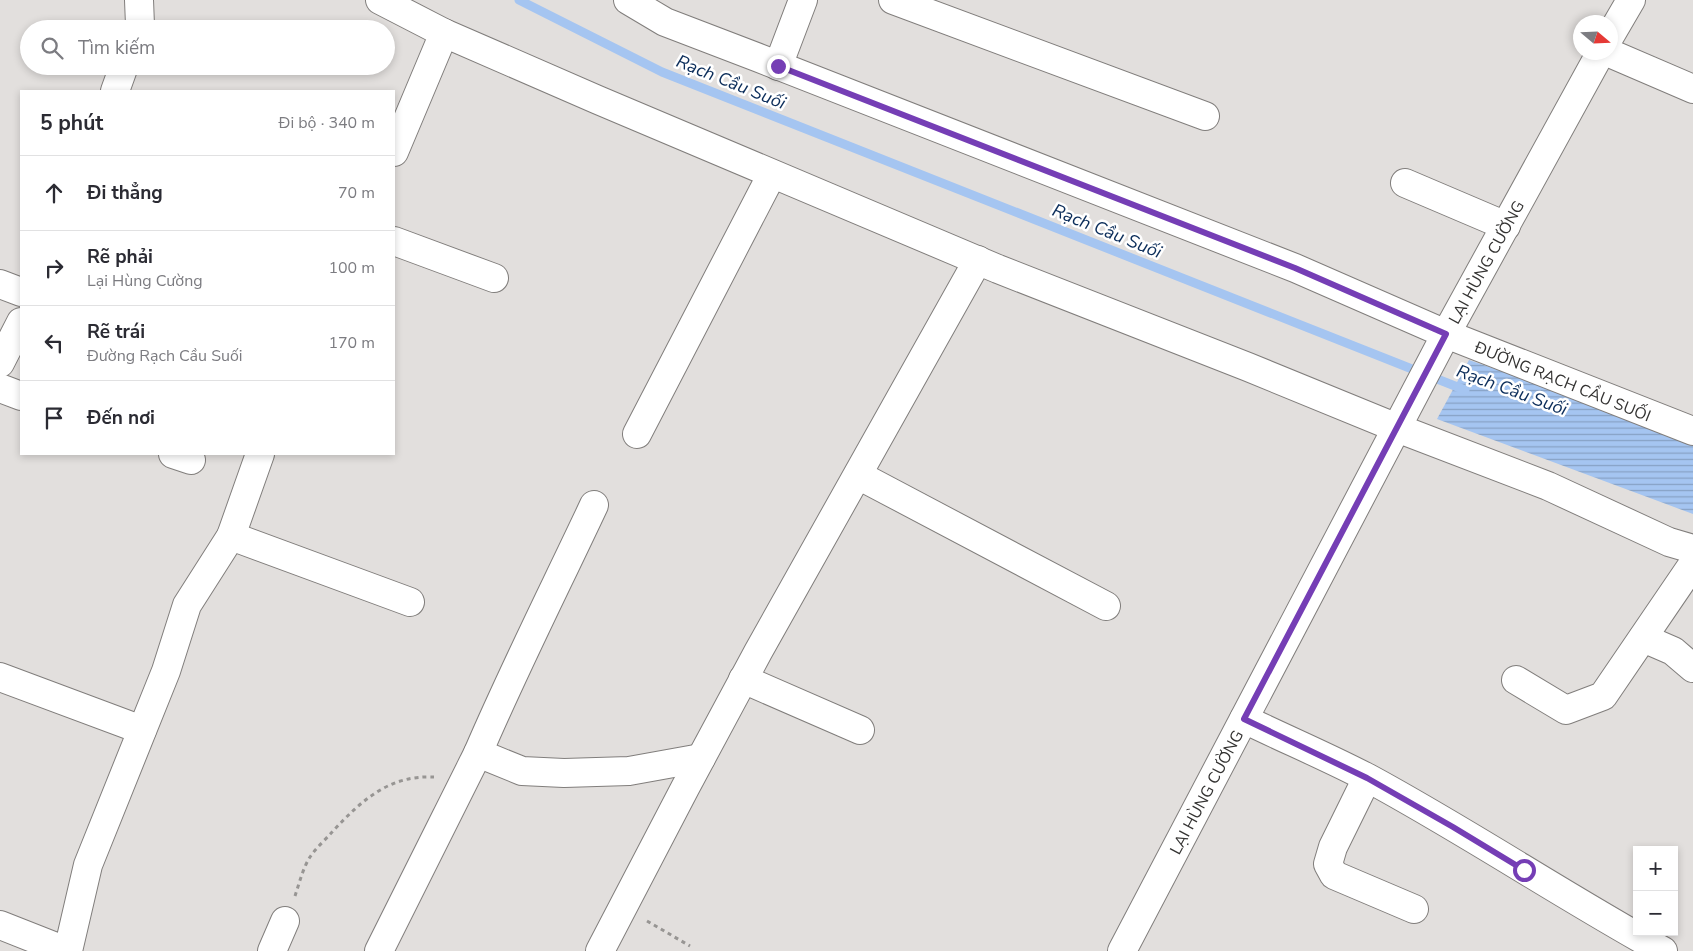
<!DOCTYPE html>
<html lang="vi">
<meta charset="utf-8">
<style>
body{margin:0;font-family:"Nunito Sans",sans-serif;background:#f2f2f3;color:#2b2b33}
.controls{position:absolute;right:15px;bottom:15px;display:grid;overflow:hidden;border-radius:0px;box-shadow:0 2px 8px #0003}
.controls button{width:45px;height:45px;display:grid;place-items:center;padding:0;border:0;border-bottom:1px solid #e1e1e2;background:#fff;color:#2b2b33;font:25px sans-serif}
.compass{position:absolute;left:1573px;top:15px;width:45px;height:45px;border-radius:50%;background:#fff;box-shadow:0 2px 8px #0003;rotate:109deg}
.stop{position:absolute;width:15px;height:15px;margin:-11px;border:4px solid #753eb5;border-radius:50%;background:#fff}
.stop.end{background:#753eb5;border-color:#fff;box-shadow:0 1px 5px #0008}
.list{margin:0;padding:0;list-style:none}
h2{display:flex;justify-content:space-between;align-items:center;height:65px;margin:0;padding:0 20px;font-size:21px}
h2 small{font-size:16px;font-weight:400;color:#7c7c81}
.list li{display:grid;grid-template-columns:32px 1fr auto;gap:15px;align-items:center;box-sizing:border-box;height:75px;padding:0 20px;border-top:1px solid #e1e1e2}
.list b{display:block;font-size:19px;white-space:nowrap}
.list p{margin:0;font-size:16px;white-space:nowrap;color:#7c7c81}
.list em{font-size:16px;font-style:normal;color:#7c7c81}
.icon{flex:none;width:28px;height:28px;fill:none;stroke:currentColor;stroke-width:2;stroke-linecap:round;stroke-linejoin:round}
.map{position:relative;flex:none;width:1693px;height:951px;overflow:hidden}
.search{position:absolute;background:#fff;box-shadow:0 2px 8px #0003;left:20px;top:20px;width:375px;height:55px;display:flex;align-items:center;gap:12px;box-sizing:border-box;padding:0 18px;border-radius:28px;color:#7c7c81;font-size:19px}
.panel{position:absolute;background:#fff;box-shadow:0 2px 8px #0003;left:20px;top:90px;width:375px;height:365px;border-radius:0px}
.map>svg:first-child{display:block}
.water{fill:url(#water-rules)}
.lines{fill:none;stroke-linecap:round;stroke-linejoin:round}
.stream{stroke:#a5c5f1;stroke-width:9}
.minor-casing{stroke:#817e7c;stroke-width:30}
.path{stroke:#979593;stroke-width:3;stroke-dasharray:4 4;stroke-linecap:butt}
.minor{stroke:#fff;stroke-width:28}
.route{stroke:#753eb5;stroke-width:6}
.labels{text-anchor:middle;stroke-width:5;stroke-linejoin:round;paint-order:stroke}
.street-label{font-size:16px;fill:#343332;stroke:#fff}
.water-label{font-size:18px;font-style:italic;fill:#0b2d5a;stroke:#fff}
</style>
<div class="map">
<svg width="1693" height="951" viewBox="0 0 1693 951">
<defs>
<pattern id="water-rules" width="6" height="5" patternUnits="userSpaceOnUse" patternTransform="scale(1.25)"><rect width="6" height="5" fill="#a5c5f1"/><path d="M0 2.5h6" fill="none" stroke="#87a1c4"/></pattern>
</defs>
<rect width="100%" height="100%" fill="#e2dfdd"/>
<path class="water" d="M1469,360l224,78v76l-256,-95z"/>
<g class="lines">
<path class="stream" d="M519,0l143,72 803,318"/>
<g class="minor-casing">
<g id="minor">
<path d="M380,0l64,33 154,67 400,169 250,98 149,61 151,58 121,56 24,7"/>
<path d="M628,0l37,22 94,36 536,210 151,66 247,97"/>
<path d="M893,0l312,116"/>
<path d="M138,29l2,-4 -1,-25"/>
<path d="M1610,36l21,-36"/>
<path d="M1607,52l86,37"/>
<path d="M778,66l25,-66"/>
<path d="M115,91l9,-25"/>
<path d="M394,152l50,-119"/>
<path d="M1405,183l101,43"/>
<path d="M394,241l100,37"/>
<path d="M0,284l21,8"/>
<path d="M0,363l21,-41"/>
<path d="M0,388l21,8"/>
<path d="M637,434l135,-260"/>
<path d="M173,454l18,6"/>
<path d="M858,475l248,131"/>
<path d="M594,505c-39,83 -80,164 -116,248l44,18 42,2 65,-2 72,-13"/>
<path d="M231,536l179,66"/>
<path d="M1643,638l30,13 20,17"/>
<path d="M0,677l142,53"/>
<path d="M743,679l117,51"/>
<path d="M1516,680l50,30 37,-14 90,-132"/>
<path d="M1244,719c41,20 84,38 124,59 100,54 195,118 295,173"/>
<path d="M1367,778l-34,69 -5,17 6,11 80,34"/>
<path d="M0,925l66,26"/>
<path d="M68,951l20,-86 78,-194 21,-66 44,-69 29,-82"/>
<path d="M272,951l13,-30"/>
<path d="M379,951l99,-198"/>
<path d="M600,951l85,-163 73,-136 220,-392"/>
<path d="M1122,951l324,-617 155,-282"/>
</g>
</g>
<g class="path">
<path d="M295,896c4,-12 8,-28 15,-39 6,-9 16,-18 23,-26 29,-31 56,-56 101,-54"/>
<path d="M647,921l43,25"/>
</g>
<use href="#minor" class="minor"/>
</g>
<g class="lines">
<path class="route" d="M778,66l517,202 151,66 -202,385 123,59 86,49 71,43"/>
</g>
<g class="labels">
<g class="street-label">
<text transform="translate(1486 262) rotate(-61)" y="6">LẠI HÙNG CƯỜNG</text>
<text transform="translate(1563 381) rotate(22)" y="6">ĐƯỜNG RẠCH CẦU SUỐI</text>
<text transform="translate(1206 792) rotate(-62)" y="6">LẠI HÙNG CƯỜNG</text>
</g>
<g class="water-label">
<text transform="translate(731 82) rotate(22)" y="6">Rạch Cầu Suối</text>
<text transform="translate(1107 231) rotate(22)" y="6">Rạch Cầu Suối</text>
<text transform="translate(1512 390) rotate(20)" y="6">Rạch Cầu Suối</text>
</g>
</g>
</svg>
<div class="controls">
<button>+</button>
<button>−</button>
</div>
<svg class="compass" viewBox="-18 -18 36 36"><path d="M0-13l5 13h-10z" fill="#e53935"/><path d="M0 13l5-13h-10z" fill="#7c7c81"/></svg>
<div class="stop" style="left:1524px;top:870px"></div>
<div class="stop end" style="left:778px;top:66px"></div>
<div class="search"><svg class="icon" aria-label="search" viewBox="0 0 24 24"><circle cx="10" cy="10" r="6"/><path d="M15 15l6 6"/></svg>Tìm kiếm</div>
<section class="panel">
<h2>5 phút<small>Đi bộ · 340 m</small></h2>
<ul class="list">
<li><svg class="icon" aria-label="ahead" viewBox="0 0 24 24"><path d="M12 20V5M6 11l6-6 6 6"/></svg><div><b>Đi thẳng</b></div><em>70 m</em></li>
<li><svg class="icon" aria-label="right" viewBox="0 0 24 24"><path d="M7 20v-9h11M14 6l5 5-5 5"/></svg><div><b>Rẽ phải</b><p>Lại Hùng Cường</p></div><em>100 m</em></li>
<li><svg class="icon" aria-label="left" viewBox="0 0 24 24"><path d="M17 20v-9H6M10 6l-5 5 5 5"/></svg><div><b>Rẽ trái</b><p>Đường Rạch Cầu Suối</p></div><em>170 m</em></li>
<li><svg class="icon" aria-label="arrive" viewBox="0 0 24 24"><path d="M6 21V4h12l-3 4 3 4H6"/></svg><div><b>Đến nơi</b></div></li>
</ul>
</section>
</div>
